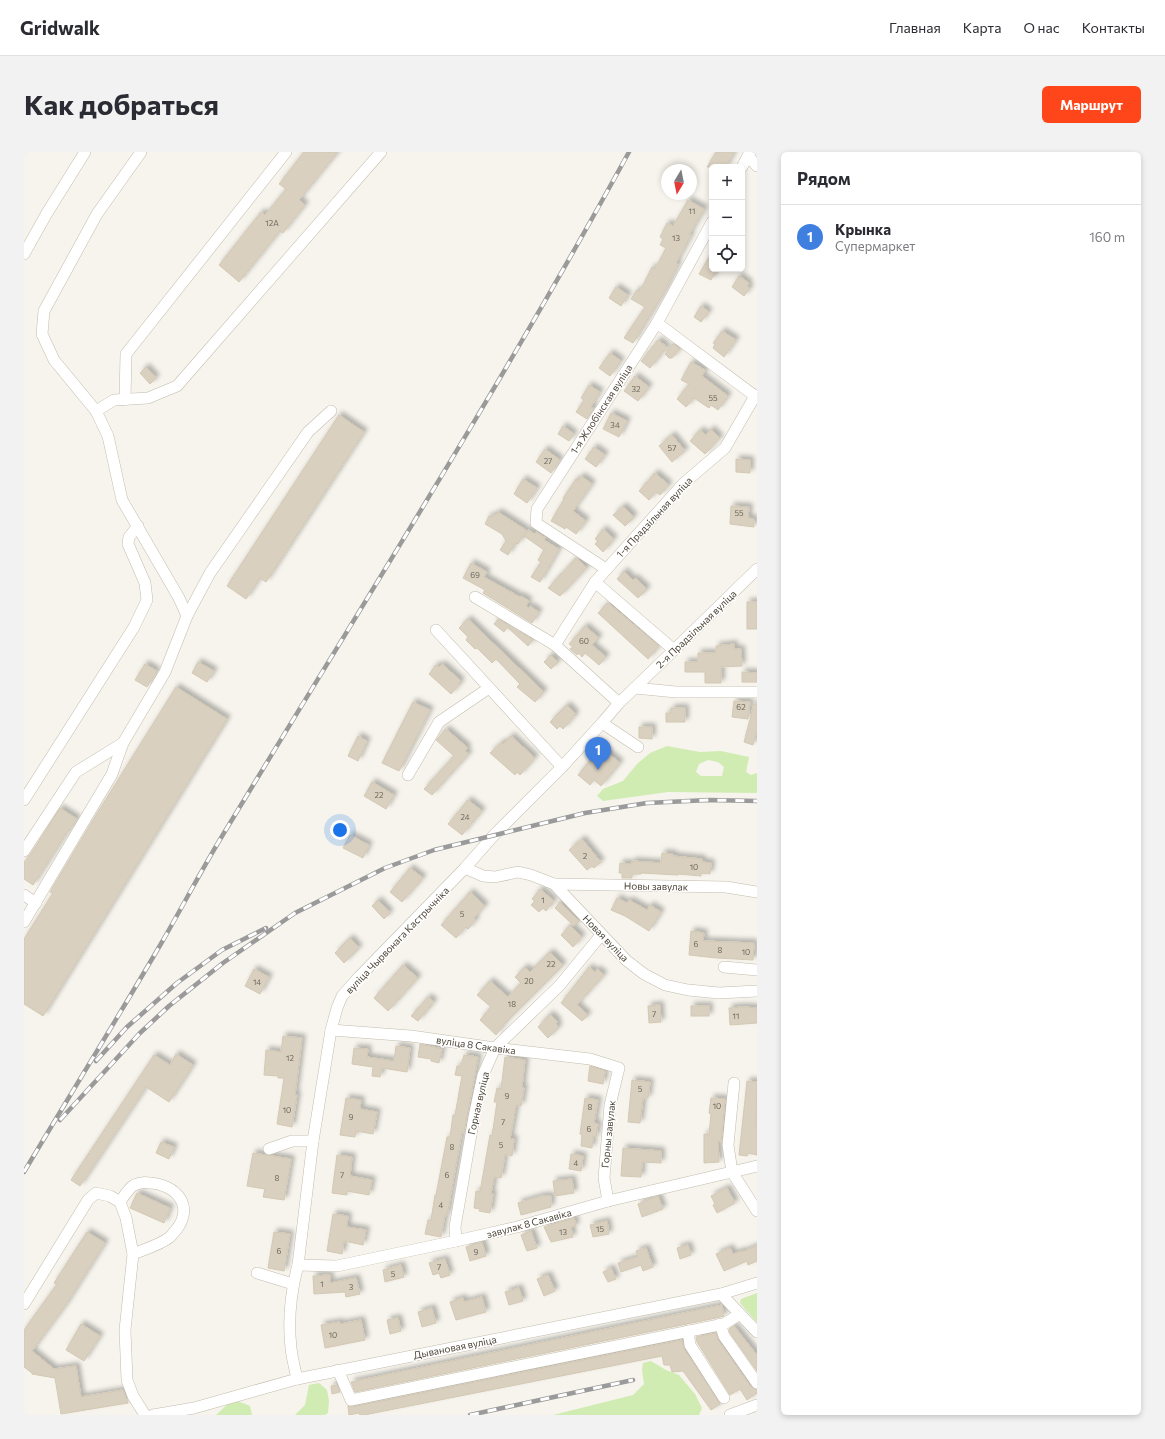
<!DOCTYPE html>
<html lang="ru">
<meta charset="utf-8">
<style>
body{margin:0;font-family:Commissioner,sans-serif;background:#f2f2f3;color:#2b2b33}
.controls{position:absolute;right:12px;top:12px;display:grid;overflow:hidden;border-radius:6px;box-shadow:0 2px 6px #0003}
.controls button{width:36px;height:36px;display:grid;place-items:center;padding:0;border:0;border-bottom:1px solid #e1e1e2;background:#fff;color:#2b2b33;font:20px sans-serif}
.compass{position:absolute;left:637px;top:12px;width:36px;height:36px;border-radius:50%;background:#fff;box-shadow:0 2px 6px #0003;rotate:190deg}
.you{position:absolute;left:316px;top:678px;width:14px;height:14px;margin:-10px;border:3px solid #fff;border-radius:50%;background:#1a73e8;box-shadow:0 0 0 6px #1a73e833}
.badge{display:grid;place-items:center;width:26px;height:26px;border-radius:50%;background:#ff451a;color:#fff;font-size:13px;font-weight:700}
.pin{position:absolute;translate:-50% -33px;filter:drop-shadow(0 1px 2px #0008)}
.pin::after{content:'';position:absolute;top:21px;width:14px;height:12px;background:inherit;clip-path:polygon(0 0,100% 0,50% 100%)}
.list{margin:0;padding:0;list-style:none}
h2{display:flex;justify-content:space-between;align-items:center;height:52px;margin:0;padding:0 16px;font-size:17px}
h2 small{font-size:13px;font-weight:400;color:#7c7c81}
.list li{display:grid;grid-template-columns:26px 1fr auto;gap:12px;align-items:center;box-sizing:border-box;height:64px;padding:0 16px;border-top:1px solid #e1e1e2}
.list b{display:block;font-size:15px;white-space:nowrap}
.list p{margin:0;font-size:13px;white-space:nowrap;color:#7c7c81}
.list em{font-size:13px;font-style:normal;color:#7c7c81}
.icon{flex:none;width:22px;height:22px;fill:none;stroke:currentColor;stroke-width:2;stroke-linecap:round;stroke-linejoin:round}
.map{position:relative;flex:none;width:733px;height:1263px;overflow:hidden;border-radius:6px}
header{display:flex;align-items:center;gap:24px;box-sizing:border-box;height:56px;padding:0 20px;background:#fff;border-bottom:1px solid #e1e1e2}
header strong{font-size:19px}
nav{display:flex;gap:22px;margin-inline-start:auto;font-size:14px}
.intro{display:flex;align-items:center;justify-content:space-between;box-sizing:border-box;height:96px;padding:0 24px}
h1{margin:0;font-size:28px}
.button{padding:10px 18px;border-radius:6px;background:#ff451a;color:#fff;font-size:14px;font-weight:700}
main{display:flex;gap:24px;padding:0 24px}
aside{flex:1;background:#fff;border-radius:6px;box-shadow:0 2px 6px #0003}
.map>svg:first-child{display:block}
.green{fill:#d0ecb3;fill-rule:evenodd}
.building{fill:#d9d0c0;stroke:#d4c8b3;filter:url(#shadow)}
.lines{fill:none;stroke-linecap:round;stroke-linejoin:round}
.minor-casing{stroke:#c3bcad;stroke-width:12}
.minor{stroke:#fff;stroke-width:11}
.rail-casing{stroke:#9a9a9a;stroke-width:4.5}
.rail{stroke:#fff;stroke-width:3;stroke-dasharray:9;stroke-linecap:butt}
.labels{text-anchor:middle;stroke-width:3;stroke-linejoin:round;paint-order:stroke}
.number-label{font-size:8px;fill:#6f685a}
.street-label{font-size:10px;fill:#4c4538;stroke:#fff}
</style>
<header>
<strong>Gridwalk</strong>
<nav><a>Главная</a><a>Карта</a><a>О нас</a><a>Контакты</a></nav>
</header>
<div class="intro"><h1>Как добраться</h1><a class="button">Маршрут</a></div>
<main>
<div class="map">
<svg width="733" height="1263" viewBox="0 0 733 1263">
<defs>
<filter id="shadow"><feDropShadow dx="3.5" dy="-3.5" stdDeviation="2" flood-color="#0004"/></filter>
</defs>
<rect width="100%" height="100%" fill="#f6f4ec"/>
<g class="green">
<path d="M643,594l33,6 21,-1 28,6 -3,15 5,3 6,-2v20l-89,-1 -65,9 -6,-5 6,-7 20,-8 14,-17 13,-11zM684,608l10,2 6,5 -2,9h-21l-5,-4 3,-8z"/>
<path d="M733,1141v30l-17,-20 1,-4z"/>
<path d="M627,1209l15,9 13,5 16,19 7,14 -3,7h-146l80,-20 11,-11 -2,-14 1,-7z"/>
<path d="M295,1231l8,7 2,11 -1,12 -3,2h-30l10,-10 4,-20z"/>
<path d="M214,1249l12,5 2,9h-36l14,-13z"/>
</g>
<g class="building">
<path d="M280,0h34l-39,48 6,5 -22,28 -3,-2 -41,51 -20,-17 42,-53 4,3 21,-26 -7,-5z"/>
<path d="M692,0h18l-8,15h-19z"/>
<path d="M664,48l16,9 -15,26h2l-15,28 2,1 -15,30 -30,49 -9,-5 21,-31 -14,-8 6,-9 3,1 12,-24 3,2 11,-21 -6,-3 3,-6 -3,-2 7,-14 6,3z"/>
<path d="M688,100v17h5l-6,11 -12,-6z"/>
<path d="M715,124l10,7 -2,3 3,2 -6,8 -12,-9z"/>
<path d="M592,135l12,8 -7,11 -12,-8z"/>
<path d="M677,154l8,6 -8,10 -7,-5z"/>
<path d="M698,179l14,9 -12,17 -11,-9 2,-4 -2,-1z"/>
<path d="M634,188l9,7 -17,21 -9,-7z"/>
<path d="M649,192l7,5 -8,9h-3l-4,-4z"/>
<path d="M586,201l11,8 -11,15 -11,-8z"/>
<path d="M667,210l14,8 -3,6 26,20 -10,14 -7,-5 -2,3 -15,-10 -8,9 -9,-8 12,-15 -8,-4z"/>
<path d="M122,215l10,11 -6,6 -10,-11z"/>
<path d="M611,224l14,11 -11,14 -14,-10z"/>
<path d="M565,233l11,7 -9,15 3,1 -7,11 -11,-7 8,-12 -3,-2z"/>
<path d="M587,261l16,8 -8,16 -16,-8z"/>
<path d="M315,263l25,17 -98,150 -6,-4 -14,21 -19,-13z"/>
<path d="M539,274l11,8 -5,7 -11,-7z"/>
<path d="M687,277l9,9 -15,16 -15,-13 10,-11 6,5z"/>
<path d="M648,283l13,16 -13,11 -13,-16z"/>
<path d="M570,295l11,8 -9,12 -11,-8z"/>
<path d="M521,297l15,11 -9,13 -15,-11z"/>
<path d="M712,307l14,1v13l-14,-1z"/>
<path d="M631,321l14,12 -9,10 -4,-3 -7,8 -10,-9z"/>
<path d="M557,324l11,8 -19,27 13,10 -10,13 -10,-7 -1,2 -14,-8 13,-22 -1,-1 13,-19 2,2z"/>
<path d="M499,327l14,9 -10,15 -13,-9z"/>
<path d="M599,354l11,11 -9,9 -12,-11z"/>
<path d="M707,354l18,1 -1,11 6,1v8l-24,-3z"/>
<path d="M474,360l28,18 -8,14 -3,-1 -7,12 -8,-5 6,-9 -4,-7 -17,-10 4,-8 3,1 2,-3 2,1z"/>
<path d="M579,377l11,10 -11,13 -8,-8 3,-3 -3,-2z"/>
<path d="M504,378l7,4 1,-2 10,6 -2,2 15,9 -19,33 -9,-5 10,-15 -3,-2 6,-10 -20,-14z"/>
<path d="M552,406l11,10 -27,28 -12,-8z"/>
<path d="M447,411l16,9 -3,5 36,20 1,-1 8,5 -3,5 3,2 1,-2 9,6 -7,11 -49,-30 2,-3 -22,-12z"/>
<path d="M600,419l9,9 2,-2 12,11 -9,9 -21,-19z"/>
<rect x="723" y="450" width="10" height="27"/>
<path d="M584,451l51,43 -11,13 -50,-46z"/>
<path d="M444,467l76,73 -9,10 -18,-15 3,-3 -24,-25 -4,4 -15,-15 -2,1 -9,-9 2,-3 -9,-9z"/>
<path d="M474,467l35,21 -5,6 -21,-19 -3,5 -10,-8z"/>
<path d="M561,474l14,12 -7,7 14,12 -7,8 -14,-12 -3,4 -3,-4 -2,2 -7,-6 3,-2 -4,-3z"/>
<path d="M710,492v5h7l1,17 -21,1v16h-16v-11h-20v-10h13v-9h18v-7z"/>
<path d="M527,503l7,7 -7,7 -7,-7z"/>
<path d="M174,510l16,9 -7,11 -15,-9z"/>
<path d="M121,512l12,7 -10,16 -12,-7z"/>
<path d="M418,512l19,17 -2,2 1,1 -9,10 -22,-20 7,-9 3,2z"/>
<path d="M718,520l15,1v9h-15z"/>
<path d="M152,535l51,32 -184,297 -19,-12v-65l29,-46 -3,-1 43,-72z"/>
<path d="M710,549l16,1 -2,17 -16,-2z"/>
<path d="M389,550l17,8 -31,61 -17,-8z"/>
<path d="M730,552l3,1v25l-4,15 -9,-3z"/>
<path d="M543,553l8,8 -1,2 1,1 -12,13 -3,-3 -3,3 -7,-7z"/>
<path d="M647,556h14v14h-19v-9h5z"/>
<path d="M615,575h13v12l-13,-1z"/>
<path d="M422,577l22,19 -3,3 4,3 -37,41 -8,-6 30,-33 -18,-16z"/>
<path d="M334,584l9,5 -9,20 -10,-5z"/>
<path d="M487,584l24,22 -15,17 -3,-3 -2,3 -25,-22 12,-11 1,2z"/>
<path d="M577,595l19,16 -19,23 -7,-6 -4,5 -12,-10z"/>
<path d="M348,630l22,13 -8,14 -22,-13z"/>
<path d="M444,648l14,11 -20,24 -14,-11z"/>
<path d="M36,656l17,11 -7,11 -1,-1 -36,56 -9,-6v-17l6,-7z"/>
<path d="M326,683l19,10 -6,13 -20,-10z"/>
<path d="M558,687l19,23 -7,6 -2,-2 -5,4 -18,-20z"/>
<path d="M638,701l11,1v2l29,3v3l9,1 -1,11 -9,-1v3l-23,-2v1l-37,-2v1h-9v4h-10v-5h-3l1,-10 12,1v-3l29,2z"/>
<path d="M386,716l13,10 -21,24 -12,-10z"/>
<path d="M516,737l14,12 -8,10 -3,-3 -4,4 -8,-7 4,-4 -3,-2z"/>
<path d="M446,740l15,14 -11,12 2,2 -8,9 -2,-2 -10,11 -15,-13z"/>
<path d="M593,746l10,5 2,-3 18,10 3,-5 11,7 -12,19 -24,-15 -14,-6z"/>
<path d="M354,748l12,13 -6,6 -12,-13z"/>
<path d="M536,750l19,19 -5,5 -19,-18z"/>
<path d="M546,773l12,12 -9,10 -12,-12z"/>
<path d="M667,779l13,2 -1,8 51,2 -1,17 -36,-2 -28,-3z"/>
<path d="M326,786l9,10 -15,15 -9,-10z"/>
<path d="M526,800l13,13 -58,58 -9,12 -16,-15 11,-13 -14,-12 13,-14 18,16 13,-14 -6,-6 10,-10 5,5z"/>
<path d="M379,813l15,13 -30,33 -14,-13z"/>
<path d="M565,815l6,5 2,-3 7,6 -27,30 11,10 -6,6 -21,-18z"/>
<path d="M230,817l15,8 -9,17 -15,-8z"/>
<path d="M404,845l6,5 -16,19 -7,-5z"/>
<path d="M636,853l1,17 -12,1 -1,-17z"/>
<rect x="667" y="854" width="18" height="10"/>
<path d="M720,855l13,1v15l-27,2 -1,-17z"/>
<path d="M526,862l8,8 -2,2 3,3 -11,11 -10,-11z"/>
<path d="M259,884l19,2 -7,57h2l-5,32 -15,-3 7,-46h-6v-2l-14,-1 2,-25 15,2z"/>
<path d="M396,892l22,5 -3,14 -8,-2v-2l-13,-2z"/>
<path d="M372,894l14,2 -3,24 -25,-4 -2,9 -8,-1 1,-9 -21,-3 2,-16 14,1 -1,8 27,4z"/>
<path d="M152,902l17,11 -24,37 -23,-15 -66,99 -9,-6 83,-125 16,10z"/>
<path d="M440,903l14,2 -14,75 -2,-1 -15,84h-2l-4,22 -16,-3 3,-14h3l4,-25h1l11,-58h3l3,-22h2l7,-39 -7,-1 2,-9h4z"/>
<path d="M481,905l20,3 -3,27 2,1 -3,18 -5,-1 -6,34h4l-2,17 -7,-2 -4,24 -7,-1 -3,17h2l-3,19 -11,-2 1,-2 -6,-1 2,-17 4,1 10,-57 2,1 5,-34h-3l3,-14 4,1z"/>
<path d="M566,914l15,5 -2,13 -15,-3z"/>
<path d="M608,928l18,2 -2,16h-5l-3,25 -12,-1z"/>
<path d="M723,929l10,1 -1,46h1v27l-9,-2 -1,3 -8,-1z"/>
<path d="M322,946l15,2 -1,9 17,3 -4,22 -17,-3 -1,6 -15,-2z"/>
<path d="M561,946l13,2 -4,23 4,1 -2,13 -3,-1 -1,12 -11,-2 1,-11 -2,-1z"/>
<path d="M687,946l14,1 -4,43 -3,-1 1,21 -15,1v-29l5,1 2,-21 -2,-1z"/>
<path d="M137,990l13,5 -5,12 -13,-6z"/>
<path d="M599,996l38,3v12l-19,-1 -1,15 -20,-1z"/>
<path d="M229,1001l38,6 -7,41 -21,-3 2,-8 -18,-3z"/>
<path d="M547,1002l12,2 -2,15 -12,-2z"/>
<path d="M313,1003l15,2 -2,19 22,4 -3,15 -22,-4v4l-15,-2z"/>
<path d="M548,1027l2,14 -19,3 -2,-15z"/>
<path d="M703,1036l8,15 -18,10 -4,-8 2,-1 -4,-8z"/>
<path d="M113,1041l33,15 -6,15 -34,-15z"/>
<path d="M518,1044h9v11l-30,8 -3,-12z"/>
<path d="M634,1044l5,13 -21,8 -4,-13z"/>
<path d="M309,1062l15,2 -1,11 19,3 -3,15 -19,-4 -2,13 -15,-3z"/>
<path d="M550,1066l2,8 -5,1 2,10 -22,5 -7,-15z"/>
<path d="M583,1069l2,13 -16,3 -3,-12z"/>
<path d="M507,1079l6,17 -10,3 -6,-16z"/>
<path d="M63,1080l18,11 -40,63 -33,45 22,18 22,-3 5,31 42,-7 5,13 -67,11 -6,-36 -23,-4v-1l-8,-6v-37l33,-46 -3,-1z"/>
<path d="M250,1080l16,2 -6,37 -16,-3z"/>
<path d="M458,1090l4,14 -16,5 -4,-14z"/>
<path d="M664,1093l3,10 -11,4 -3,-11z"/>
<path d="M733,1094v15l-9,4 -1,-4 -23,10 -8,-17 14,-6 3,6 9,-3v1z"/>
<path d="M622,1096l7,19 -10,4 -2,-6 -20,7 -3,-9 20,-6 -2,-6z"/>
<path d="M421,1107l5,16 -9,3 -2,-5 -6,2 -4,-12z"/>
<path d="M377,1113l3,12 -19,5 -2,-12z"/>
<path d="M587,1116l5,11 -8,3 -5,-10z"/>
<path d="M306,1123v8l26,-5 4,16 -14,3 -1,-5 -31,2 -1,-18z"/>
<path d="M524,1123l7,16 -11,5 -7,-17z"/>
<path d="M495,1136l4,13 -14,4 -4,-13z"/>
<path d="M458,1145l4,15 -30,8 -6,-18 13,-4 1,4z"/>
<path d="M698,1153l2,11 -8,2 -361,74 -4,-10z"/>
<path d="M408,1156l4,15 -14,4 -4,-15z"/>
<path d="M374,1166l3,13 -11,3 -3,-14z"/>
<path d="M337,1168l4,20 -40,8 -4,-23 19,-3v2z"/>
<path d="M57,1172l19,12 -16,25 -18,-11z"/>
<path d="M710,1174l23,29v16l-27,-38 -1,-4z"/>
<path d="M692,1181l2,7 33,47 6,3v3l-10,7 -7,-11 -10,6 -33,-53 -1,-5z"/>
<path d="M658,1188l2,9 36,55 -9,6 -28,-39 -11,1 -2,-7h-6l-2,-9 -298,59h-4l-1,-2 -10,2 -1,-9 4,1z"/>
<path d="M313,1233l3,7 -8,2 -1,-8z"/>
</g>
<g class="lines">
<g class="minor-casing">
<g id="minor">
<path d="M724,4l9,10"/>
<path d="M718,15l8,-15"/>
<path d="M0,102l23,-41 38,-61"/>
<path d="M633,171l98,73"/>
<path d="M101,248l1,-46 160,-202"/>
<path d="M72,259l18,-11 34,-2 29,-12 204,-234"/>
<path d="M582,417l-70,-46 1,-14 120,-186 55,-101"/>
<path d="M571,430l79,68"/>
<path d="M451,445l80,48 64,58"/>
<path d="M163,464l23,-43 98,-141 23,-21"/>
<path d="M412,478l126,137"/>
<path d="M531,493l40,-63 89,-99 41,-35 30,-52 2,-1"/>
<path d="M611,536l41,4h81"/>
<path d="M578,571l36,24"/>
<path d="M384,623l31,-53 50,-34"/>
<path d="M0,648l110,-173 13,-27 -2,-17 -17,-39 1,-7 9,-11"/>
<path d="M0,699l52,-79 47,-29"/>
<path d="M441,716l18,8 12,1 23,-5 13,3 23,9 72,76 18,14 21,11 23,5 31,3 38,-2"/>
<path d="M530,732l172,3 31,5"/>
<path d="M0,743l12,8"/>
<path d="M0,770l88,-148 11,-31 42,-71 22,-56 -8,-18 -57,-98 -14,-64 -12,-25 -42,-51 -12,-26 2,-23 53,-97 44,-62"/>
<path d="M700,815l33,3"/>
<path d="M307,878l80,6 84,12 95,11 29,9 -9,37 -6,73 4,23"/>
<path d="M710,931l-6,62 4,27 25,39"/>
<path d="M245,997l23,-8h21"/>
<path d="M96,1050c4,-6 8,-13 14,-17 4,-2 11,-3 15,-2 27,1 46,23 27,47 -2,2 -4,5 -6,7 -10,8 -25,12 -37,17"/>
<path d="M432,1089l-1,-14 19,-110 9,-42 12,-27 65,-63 41,-50"/>
<path d="M274,1113l39,1 119,-25 61,-14 91,-26 149,-35"/>
<path d="M233,1121l36,11"/>
<path d="M697,1142l36,38"/>
<path d="M0,1152l64,-104 8,-7 14,3 10,6 6,16 7,36 -8,76 2,50 6,16 12,19"/>
<path d="M696,1172l4,12 33,47"/>
<path d="M664,1179l2,14 34,53"/>
<path d="M314,1218l13,30 373,-76 16,-10"/>
<path d="M273,1227c-2,-10 -5,-21 -6,-31 -3,-27 0,-57 7,-83l15,-124 18,-111 6,-22 5,-12 17,-19 106,-109 29,-33 68,-68 40,-44 17,-20 55,-53 83,-81"/>
<path d="M129,1263l41,-7 103,-29 424,-85 36,-11"/>
<path d="M706,1263l27,-10"/>
</g>
</g>
<use href="#minor" class="minor"/>
<g class="rail-casing">
<g id="rail">
<path d="M72,909l31,-34 50,-44 45,-33 44,-22"/>
<path d="M36,968l80,-87 29,-27 54,-43 72,-50 90,-45 49,-18 151,-37 62,-10 62,-3 48,1"/>
<path d="M0,1020c46,-77 93,-153 138,-230 22,-38 42,-77 65,-114 136,-224 276,-446 402,-676"/>
<path d="M446,1263l163,-35"/>
</g>
</g>
<use href="#rail" class="rail"/>
</g>
<g class="labels">
<g class="number-label">
<text x="668" y="62">11</text>
<text x="248" y="74">12А</text>
<text x="652" y="89">13</text>
<text x="612" y="240">32</text>
<text x="689" y="249">55</text>
<text x="591" y="276">34</text>
<text x="648" y="299">57</text>
<text x="524" y="312">27</text>
<text x="715" y="364">55</text>
<text x="451" y="426">69</text>
<text x="560" y="492">60</text>
<text x="717" y="558">62</text>
<text x="355" y="646">22</text>
<text x="441" y="668">24</text>
<text x="561" y="707">2</text>
<text x="670" y="718">10</text>
<text x="519" y="751">1</text>
<text x="438" y="765">5</text>
<text x="672" y="795">6</text>
<text x="696" y="801">8</text>
<text x="722" y="803">10</text>
<text x="527" y="815">22</text>
<text x="505" y="832">20</text>
<text x="233" y="833">14</text>
<text x="488" y="855">18</text>
<text x="630" y="865">7</text>
<text x="712" y="867">11</text>
<text x="266" y="909">12</text>
<text x="616" y="940">5</text>
<text x="483" y="947">9</text>
<text x="693" y="957">10</text>
<text x="566" y="958">8</text>
<text x="263" y="961">10</text>
<text x="327" y="968">9</text>
<text x="479" y="973">7</text>
<text x="565" y="980">6</text>
<text x="477" y="996">5</text>
<text x="428" y="998">8</text>
<text x="552" y="1014">4</text>
<text x="318" y="1026">7</text>
<text x="423" y="1026">6</text>
<text x="253" y="1029">8</text>
<text x="417" y="1056">4</text>
<text x="576" y="1080">15</text>
<text x="539" y="1083">13</text>
<text x="255" y="1102">6</text>
<text x="452" y="1103">9</text>
<text x="415" y="1118">7</text>
<text x="369" y="1125">5</text>
<text x="298" y="1135">1</text>
<text x="327" y="1138">3</text>
<text x="309" y="1186">10</text>
</g>
<g class="street-label">
<text transform="translate(577 257) rotate(-57)" y="4">1-я Жлобінская вуліца</text>
<text transform="translate(630 365) rotate(-47)" y="4">1-я Прадзільная вуліца</text>
<text transform="translate(672 477) rotate(-44)" y="4">2-я Прадзільная вуліца</text>
<text transform="translate(632 734) rotate(1)" y="4">Новы завулак</text>
<text transform="translate(582 786) rotate(46)" y="4">Новая вуліца</text>
<text transform="translate(373 788) rotate(-46)" y="4">вуліца Чырвонага Кастрычніка</text>
<text transform="translate(452 893) rotate(8)" y="4">вуліца 8 Сакавіка</text>
<text transform="translate(454 951) rotate(-77)" y="4">Горная вуліца</text>
<text transform="translate(584 982) rotate(-84)" y="4">Горны завулак</text>
<text transform="translate(505 1071) rotate(-15)" y="4">завулак 8 Сакавіка</text>
<text transform="translate(431 1195) rotate(-11)" y="4">Дывановая вуліца</text>
</g>
</g>
</svg>
<div class="controls">
<button>+</button>
<button>−</button>
<button><svg class="icon" aria-label="locate" viewBox="0 0 24 24"><circle cx="12" cy="12" r="6"/><path d="M12 2v4M12 18v4M2 12h4M18 12h4"/></svg></button>
</div>
<svg class="compass" viewBox="-18 -18 36 36"><path d="M0-13l5 13h-10z" fill="#e53935"/><path d="M0 13l5-13h-10z" fill="#7c7c81"/></svg>
<div class="you"></div>
<div class="pin badge" style="left:574px;top:618px;background:#3f7fe0">1</div>
</div>
<aside>
<h2>Рядом<small></small></h2>
<ul class="list">
<li><span class="badge" style="background:#3f7fe0">1</span><div><b>Крынка</b><p>Супермаркет</p></div><em>160 m</em></li>
</ul>
</aside>
</main>
